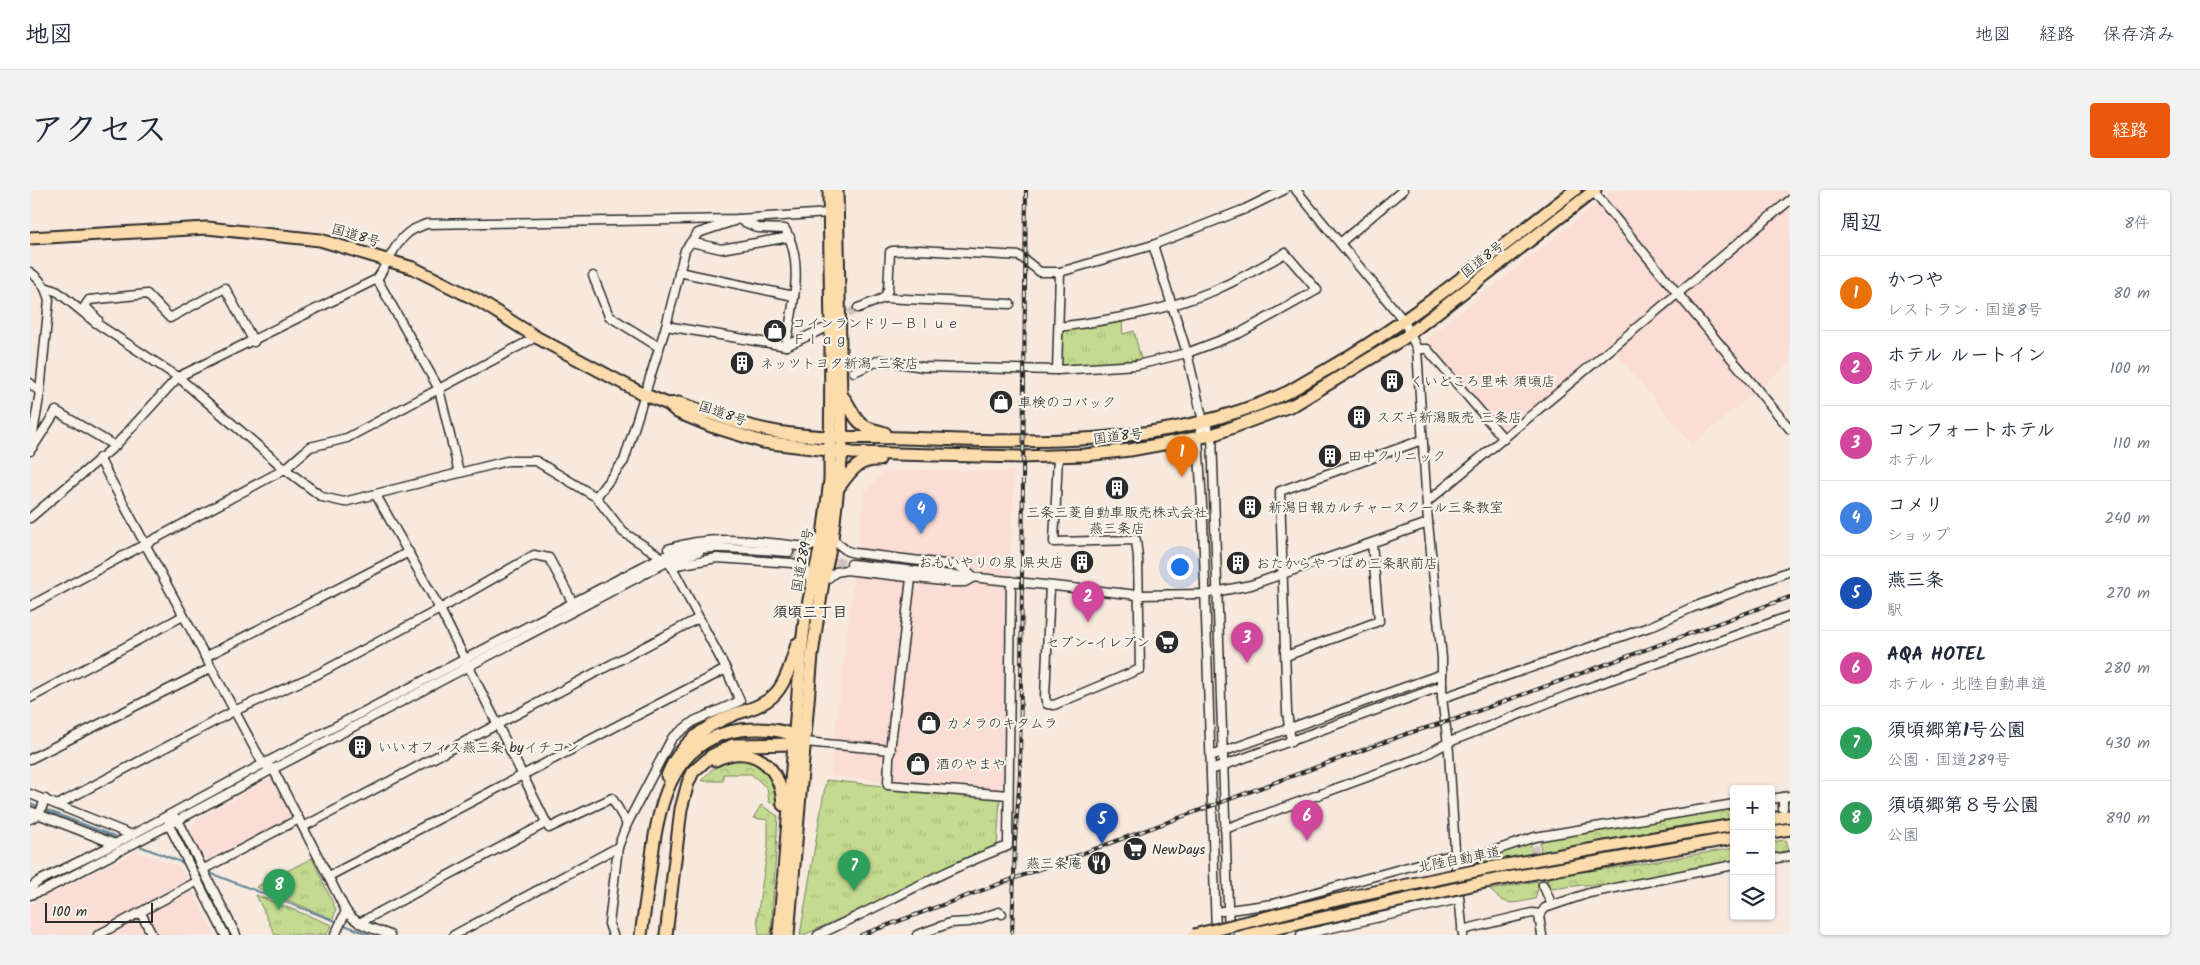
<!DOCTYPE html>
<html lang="ja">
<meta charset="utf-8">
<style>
body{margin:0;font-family:Kalam,"Klee One",sans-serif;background:#f2f2f3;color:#1f2937}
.controls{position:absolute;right:15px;bottom:15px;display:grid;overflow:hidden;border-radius:5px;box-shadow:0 1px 4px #0004}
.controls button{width:45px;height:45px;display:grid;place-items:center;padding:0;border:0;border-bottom:1px solid #e0e1e3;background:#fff;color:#1f2937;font:25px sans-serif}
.scale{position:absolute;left:15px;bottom:12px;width:108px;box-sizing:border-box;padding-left:5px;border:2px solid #2b2b2b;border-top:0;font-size:14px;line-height:18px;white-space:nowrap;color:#2b2b2b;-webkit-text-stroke:4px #f7f3e8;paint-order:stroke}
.you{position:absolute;left:1149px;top:376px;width:18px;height:18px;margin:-12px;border:4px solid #fff;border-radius:50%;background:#1a73e8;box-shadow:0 0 0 8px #1a73e833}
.badge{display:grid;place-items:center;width:32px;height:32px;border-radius:50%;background:#ea580c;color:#fff;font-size:16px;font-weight:700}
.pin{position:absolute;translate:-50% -41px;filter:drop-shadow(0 1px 2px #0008)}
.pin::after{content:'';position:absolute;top:26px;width:18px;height:15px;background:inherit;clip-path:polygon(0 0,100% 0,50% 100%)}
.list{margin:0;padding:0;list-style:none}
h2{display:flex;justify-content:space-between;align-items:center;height:65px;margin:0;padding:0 20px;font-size:21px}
h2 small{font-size:16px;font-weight:400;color:#747a83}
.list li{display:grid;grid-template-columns:32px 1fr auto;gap:15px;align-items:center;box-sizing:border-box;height:75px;padding:0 20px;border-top:1px solid #e0e1e3}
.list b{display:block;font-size:19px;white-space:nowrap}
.list p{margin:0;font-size:16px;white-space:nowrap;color:#747a83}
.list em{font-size:16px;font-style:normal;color:#747a83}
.icon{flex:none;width:28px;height:28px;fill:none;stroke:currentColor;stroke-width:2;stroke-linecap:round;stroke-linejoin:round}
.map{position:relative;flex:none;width:1760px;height:745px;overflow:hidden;border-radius:5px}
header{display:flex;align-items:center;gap:30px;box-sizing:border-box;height:70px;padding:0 25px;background:#fff;border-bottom:1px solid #e0e1e3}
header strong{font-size:24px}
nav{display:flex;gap:28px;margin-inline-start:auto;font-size:18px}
.intro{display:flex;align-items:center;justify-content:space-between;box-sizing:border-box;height:120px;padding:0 30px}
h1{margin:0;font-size:35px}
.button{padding:12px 22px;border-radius:5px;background:#ea580c;color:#fff;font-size:18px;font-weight:700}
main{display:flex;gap:30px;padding:0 30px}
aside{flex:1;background:#fff;border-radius:5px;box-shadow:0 1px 4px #0004}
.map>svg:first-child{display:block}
.built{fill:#faddd5}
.forest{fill:url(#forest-crowns);stroke:#77825e}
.park{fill:url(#park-tufts);stroke:#77825e}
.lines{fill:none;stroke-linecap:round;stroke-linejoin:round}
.stream{stroke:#5f8799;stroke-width:2}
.minor-tunnel{stroke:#cfc3bb;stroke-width:8;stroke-dasharray:8 4;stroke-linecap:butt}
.minor-casing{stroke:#2b2b2b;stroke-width:11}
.highway-casing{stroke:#2b2b2b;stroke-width:15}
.minor{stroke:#f7f3e8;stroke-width:8}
.highway{stroke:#fcdcac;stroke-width:11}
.rail-casing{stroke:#2b2b2b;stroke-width:4}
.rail{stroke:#f7f3e8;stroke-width:2;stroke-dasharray:5.5;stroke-linecap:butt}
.highway-bridge-casing{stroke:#2b2b2b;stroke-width:15;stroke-linecap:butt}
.highway-bridge{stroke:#fcdcac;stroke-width:11}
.labels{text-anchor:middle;stroke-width:4.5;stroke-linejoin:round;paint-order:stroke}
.street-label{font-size:14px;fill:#2b2b2b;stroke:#f7f3e8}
.poi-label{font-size:14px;fill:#2b2b2b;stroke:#f7f3e8;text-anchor:start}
.neighbourhood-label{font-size:15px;font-weight:bold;fill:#2b2b2b;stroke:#f7f3e8}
</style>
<header>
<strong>地図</strong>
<nav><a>地図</a><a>経路</a><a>保存済み</a></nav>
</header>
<div class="intro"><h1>アクセス</h1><a class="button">経路</a></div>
<main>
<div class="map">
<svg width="1760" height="745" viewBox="0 0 1760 745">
<defs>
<pattern id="forest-crowns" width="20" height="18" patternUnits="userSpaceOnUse" patternTransform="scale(1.25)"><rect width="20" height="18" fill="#c3da90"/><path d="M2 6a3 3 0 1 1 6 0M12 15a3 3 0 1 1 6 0" fill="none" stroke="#a8bb7c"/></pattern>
<pattern id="park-tufts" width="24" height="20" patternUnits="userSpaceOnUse" patternTransform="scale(1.25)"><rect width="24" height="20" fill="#c3da90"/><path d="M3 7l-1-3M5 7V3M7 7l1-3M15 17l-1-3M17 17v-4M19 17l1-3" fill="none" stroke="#a8bb7c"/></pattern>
</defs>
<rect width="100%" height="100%" fill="#f8e9df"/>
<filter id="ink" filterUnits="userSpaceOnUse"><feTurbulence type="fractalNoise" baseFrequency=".02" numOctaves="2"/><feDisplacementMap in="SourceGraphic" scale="10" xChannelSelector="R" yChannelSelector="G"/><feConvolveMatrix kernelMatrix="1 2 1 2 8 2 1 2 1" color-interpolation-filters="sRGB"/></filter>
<g filter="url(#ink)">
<g class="built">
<path d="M1585,0h175v173l-98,82 -83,-101 -106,88 -77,-93z"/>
<path d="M857,280l127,1 -11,315 -2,4 -171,-14 34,-284z"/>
<path d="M241,589l3,2 19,34 -1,4 -82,44 -4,-3 -15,-28 4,-12 37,-19 14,-10z"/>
<path d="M105,662l44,14 36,69h-183l-2,-3v-27z"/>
</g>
<g class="forest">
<path d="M705,569c26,0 46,19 41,46l-7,-3 -2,-14 -16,-14h-28v7h-22l10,-11z"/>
<path d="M731,615l17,11 -7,119h-12l-2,-18 11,-71v-26l-15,-2z"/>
<path d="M1704,618v12l-53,6 -140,26 -1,-9 4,-3z"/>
<path d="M1756,650l3,10 -18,4v-12z"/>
<path d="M1497,652l4,4 1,10 -51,8 4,-8z"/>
<path d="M1704,658v14l-113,22 -38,1 -32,4 -6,-12 95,-13z"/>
<path d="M1507,691l1,7 -3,11c-23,4 -27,9 -45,-9z"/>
</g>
<g class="park">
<path d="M1092,132l1,12 11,-3 7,28 -33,5 -47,3 2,-37z"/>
<path d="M796,590l174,18 -3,49 -193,88h-4z"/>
<path d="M282,668l24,52 -3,9 -77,-32z"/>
<path d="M226,705l76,30 -6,10h-51z"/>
</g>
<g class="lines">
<g class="stream">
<path d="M0,613l9,4"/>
<path d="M14,619l77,30"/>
<path d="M107,655l49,19"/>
<path d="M177,682l131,50"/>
<path d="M312,734l28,11"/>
</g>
<g class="minor-tunnel">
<path d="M808,130l20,-12"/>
<path d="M759,362l62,12"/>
<path d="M1504,656l9,39"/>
</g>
<g class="minor-casing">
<g id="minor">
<path d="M1266,0l108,131 13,28 11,174 14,135v40l7,54 7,115 7,68"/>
<path d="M1562,0l198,239"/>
<path d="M708,29l20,9 27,1c20,34 7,80 1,117"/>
<path d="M661,52l30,7 69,-12"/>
<path d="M1310,53l63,-53"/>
<path d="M1123,55l34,108 16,68 9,14 17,500"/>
<path d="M0,82c11,8 15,14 19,28l-9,92 -10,59"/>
<path d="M649,82l115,24"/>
<path d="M563,86l16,40 50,31"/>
<path d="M347,89l62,110 20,84"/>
<path d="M15,97l13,5 38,31 82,54 107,92 37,28 22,5 163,-41h29l60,36 27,35 34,22 2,4"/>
<path d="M854,108l126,6"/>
<path d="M828,118l26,-10 4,-8 2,-38 2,-1 28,-1 100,6 20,16h20l93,-27 92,-36 39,-19"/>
<path d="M68,130l-13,-14 4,-6 58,-6 23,24 55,-30 29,54"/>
<path d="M636,136l120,20 37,-17"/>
<path d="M1387,159h10l77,90"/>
<path d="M1027,180l3,-98"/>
<path d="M824,182l26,-12 43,7 134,3 80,-5 50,-12 53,-20 77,-43 -32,-37c-23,14 -47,27 -72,38 -49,20 -102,29 -154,36"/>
<path d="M0,193l10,9"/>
<path d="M1173,231l-5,16 5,85 13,411"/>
<path d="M3,257l23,-36 59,35"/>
<path d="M69,268l164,306 10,5 73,142c10,14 29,18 44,24"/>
<path d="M346,305l64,114 109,219 63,-30 15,26"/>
<path d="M566,307l28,-36 42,-135 19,-76 13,-17 36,-12"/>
<path d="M1397,312l363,-302"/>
<path d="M0,328l85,-72 63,-69 199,-98c10,-14 17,-35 31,-46 4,-4 12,-6 18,-9l312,-5 91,-6"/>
<path d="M638,359c45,-16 92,-7 138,-2l8,-2 8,-8"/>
<path d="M821,374l287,31 66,-1 47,-9 177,-62"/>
<path d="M641,376l46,-8 75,5 12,4 8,16"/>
<path d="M881,389l-22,180 -1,26 120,10"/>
<path d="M793,392l13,-10 10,-2 105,12h14l9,-5 -9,-8 -12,-4 -98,-12 -8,-2 -15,-12"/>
<path d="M1020,396l-5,111 2,7 7,1 86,-36 -2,-111 -2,-18 -82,2 4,-86"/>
<path d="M0,416l255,-137 25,-22 37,-9 189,-101"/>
<path d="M1256,466l93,-35 -7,-78"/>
<path d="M175,467l204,-105"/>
<path d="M0,508l153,-82"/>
<path d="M1412,508l207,-71 42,-19 99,-37"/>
<path d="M775,552l86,8"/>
<path d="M1261,552l-4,-30 -7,-221 142,-51"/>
<path d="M1181,566l231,-82"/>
<path d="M0,569l181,-91"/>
<path d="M1181,580l231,-84"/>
<path d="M0,604l102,41"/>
<path d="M1741,609l19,-3"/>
<path d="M29,614l175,-93 84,-37 122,-65 94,-54 15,3 25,47"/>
<path d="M1753,618v-11"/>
<path d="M0,621l85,33"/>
<path d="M145,628l3,2 58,115"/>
<path d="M0,629l9,-4 6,-16"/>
<path d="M139,631v4l56,110"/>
<path d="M273,637l396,-209"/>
<path d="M1195,639l197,-72 25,-14 121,-48 222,-79"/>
<path d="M1741,669l19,-3"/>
<path d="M1426,677l25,-12 54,-18 199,-33"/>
<path d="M172,680l97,-51"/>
<path d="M299,686l397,-207"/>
<path d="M1513,695l9,20"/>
<path d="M0,698l9,-7 76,-37 148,-80 396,-206c42,-16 86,-9 130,-6"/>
<path d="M0,705l14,-5c77,-39 153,-80 229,-121l396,-208 30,-9"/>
<path d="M1192,721l51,-7 182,-50"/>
<path d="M111,723l11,22"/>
<path d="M329,733l187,-100"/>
<path d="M1432,740l70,-17 8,1"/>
<path d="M68,745l100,-54"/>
<path d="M305,745l11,-24"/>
<path d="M424,745l164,-88"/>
<path d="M583,745l-4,-11 9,-77 9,-23 45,-86 22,-17 46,-20 -14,-32 -57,-108"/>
<path d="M788,745c63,-29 125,-65 190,-89l3,-265"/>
<path d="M887,745l33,-12 19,-1 30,-10 3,2"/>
<path d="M1271,745l158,-36"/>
<path d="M1512,745l-3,-19 6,-8 44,-15 145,-28"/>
</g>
</g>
<g class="highway-casing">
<g id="highway">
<path d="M0,48l177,-10 113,12 93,28 66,33 57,36 107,57 25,10 9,8 34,14 52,16 90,11 167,4 65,-2 45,-5 82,-15 83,-31 109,-66 191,-148"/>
<path d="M812,206c9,9 11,24 24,31 6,3 13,4 19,6"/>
<path d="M638,214l11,-1c32,11 64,23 98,29 40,7 86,5 127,6 129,5 264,10 384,-46 13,-7 25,-15 38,-22 89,-51 168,-118 249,-180"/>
<path d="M809,297c12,-16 19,-28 40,-27"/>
<path d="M685,570c38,-18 66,6 68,45"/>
<path d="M637,586c12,-32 37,-50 68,-62 15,-5 30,-9 41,-21 11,-13 16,-33 21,-49"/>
<path d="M1741,629l19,-3"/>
<path d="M1741,642l19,-3"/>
<path d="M1454,679l171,-31 79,-13"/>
<path d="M1455,692l249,-44"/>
<path d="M611,745c3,-21 6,-43 9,-64 7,-59 18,-131 90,-141 19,-2 43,-2 59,9"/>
<path d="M636,745l15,-126 7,-26 5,-11 18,-16 22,-11 65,-1"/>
<path d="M749,745l22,-281 4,-36 18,-82 7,-56 1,-144 -2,-146"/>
<path d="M758,745l24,-280 11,-73 9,-43 10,-87 -5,-262"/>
</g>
</g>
<use href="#minor" class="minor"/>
<use href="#highway" class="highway"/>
<g class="rail-casing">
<g id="rail">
<path d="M831,745l548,-202 47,-14 334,-122"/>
<path d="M982,745l3,-94 5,-67 6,-584"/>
</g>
</g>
<use href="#rail" class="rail"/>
<g class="highway-bridge-casing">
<g id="highway-bridge">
<path d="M1164,745l138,-34 152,-32"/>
<path d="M1216,745l239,-53"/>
</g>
</g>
<use href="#highway-bridge" class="highway-bridge"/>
</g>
</g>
<defs>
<g id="shop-disc" transform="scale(1.25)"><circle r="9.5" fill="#2b2b2b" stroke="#f7f3e8"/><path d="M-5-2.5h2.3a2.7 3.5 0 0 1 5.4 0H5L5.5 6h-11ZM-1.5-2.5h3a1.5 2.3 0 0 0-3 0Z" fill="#fff"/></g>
<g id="building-disc" transform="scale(1.25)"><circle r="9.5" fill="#2b2b2b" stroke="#f7f3e8"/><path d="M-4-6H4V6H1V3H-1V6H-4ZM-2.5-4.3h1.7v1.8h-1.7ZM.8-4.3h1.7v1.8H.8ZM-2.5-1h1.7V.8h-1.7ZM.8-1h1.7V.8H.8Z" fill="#fff"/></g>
<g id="supermarket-disc" transform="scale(1.25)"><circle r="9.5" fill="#2b2b2b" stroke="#f7f3e8"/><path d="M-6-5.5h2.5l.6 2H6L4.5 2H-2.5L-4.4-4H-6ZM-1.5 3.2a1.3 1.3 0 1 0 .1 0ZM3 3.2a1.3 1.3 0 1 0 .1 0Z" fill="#fff"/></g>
<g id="restaurant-disc" transform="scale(1.25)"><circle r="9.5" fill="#2b2b2b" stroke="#f7f3e8"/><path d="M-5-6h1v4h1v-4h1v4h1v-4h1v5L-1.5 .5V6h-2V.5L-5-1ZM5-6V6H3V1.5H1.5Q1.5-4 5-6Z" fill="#fff"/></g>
</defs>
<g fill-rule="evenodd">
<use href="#shop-disc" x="745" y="141"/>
<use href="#building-disc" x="712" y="173"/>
<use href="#building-disc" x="1362" y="191"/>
<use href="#shop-disc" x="971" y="212"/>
<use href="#building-disc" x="1329" y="227"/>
<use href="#building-disc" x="1300" y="266"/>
<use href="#building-disc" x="1087" y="298"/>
<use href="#building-disc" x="1220" y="317"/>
<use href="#building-disc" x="1052" y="372"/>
<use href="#building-disc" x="1208" y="373"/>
<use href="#supermarket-disc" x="1137" y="452"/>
<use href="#shop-disc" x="899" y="533"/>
<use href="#building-disc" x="330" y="557"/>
<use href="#shop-disc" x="888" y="574"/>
<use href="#supermarket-disc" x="1105" y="659"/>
<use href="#restaurant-disc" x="1069" y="673"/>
</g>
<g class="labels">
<g class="street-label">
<text transform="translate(326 45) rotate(16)" y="5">国道8号</text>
<text transform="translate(1452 69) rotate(-38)" y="5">国道8号</text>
<text transform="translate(693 223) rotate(19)" y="5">国道8号</text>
<text transform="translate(1088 246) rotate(-7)" y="5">国道8号</text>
<text transform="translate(772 370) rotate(-79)" y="5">国道289号</text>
<text transform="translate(1429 669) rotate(-11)" y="5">北陸自動車道</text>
</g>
<g class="poi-label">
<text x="762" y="138">コインランドリーＢｌｕｅ<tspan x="762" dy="16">Ｆｌａｇ</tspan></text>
<text x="730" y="178">ネッツトヨタ新潟 三条店</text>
<text x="1380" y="196">くいどころ里味 須頃店</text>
<text x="988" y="217">車検のコバック</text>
<text x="1346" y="232">スズキ新潟販売 三条店</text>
<text x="1318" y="271">田中クリニック</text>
<text x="1238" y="322">新潟日報カルチャースクール三条教室</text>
<text x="1087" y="327" text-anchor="middle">三条三菱自動車販売株式会社<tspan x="1087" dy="16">燕三条店</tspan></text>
<text x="1034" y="377" text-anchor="end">おもいやりの泉 県央店</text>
<text x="1226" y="378">おたからやつばめ三条駅前店</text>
<text x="1120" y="457" text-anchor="end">セブン-イレブン</text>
<text x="916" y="538">カメラのキタムラ</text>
<text x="348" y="562">いいオフィス燕三条 byイチコン</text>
<text x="906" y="579">酒のやまや</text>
<text x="1122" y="664">NewDays</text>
<text x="1052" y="678" text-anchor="end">燕三条庵</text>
</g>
<g class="neighbourhood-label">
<text x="780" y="427">須頃三丁目</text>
</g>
</g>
</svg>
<div class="controls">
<button>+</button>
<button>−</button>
<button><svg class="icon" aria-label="layers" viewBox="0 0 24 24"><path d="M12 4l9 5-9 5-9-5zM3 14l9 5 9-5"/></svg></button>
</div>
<div class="scale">100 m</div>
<div class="you"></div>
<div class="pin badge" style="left:1152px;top:287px;background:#e8710a">1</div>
<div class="pin badge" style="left:1058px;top:432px;background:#d1479c">2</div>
<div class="pin badge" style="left:1217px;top:473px;background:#d1479c">3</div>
<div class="pin badge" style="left:891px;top:344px;background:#3f7fe0">4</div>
<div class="pin badge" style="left:1072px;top:654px;background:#1a4fb4">5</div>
<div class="pin badge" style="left:1277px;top:651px;background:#d1479c">6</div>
<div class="pin badge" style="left:824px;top:701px;background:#2e9e5b">7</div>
<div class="pin badge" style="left:249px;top:720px;background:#2e9e5b">8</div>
</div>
<aside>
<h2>周辺<small>8件</small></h2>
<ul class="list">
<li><span class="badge" style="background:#e8710a">1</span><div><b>かつや</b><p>レストラン · 国道8号</p></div><em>80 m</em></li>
<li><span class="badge" style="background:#d1479c">2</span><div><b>ホテル ルートイン</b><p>ホテル</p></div><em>100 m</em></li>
<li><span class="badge" style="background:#d1479c">3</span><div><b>コンフォートホテル</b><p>ホテル</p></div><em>110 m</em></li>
<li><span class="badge" style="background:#3f7fe0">4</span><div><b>コメリ</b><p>ショップ</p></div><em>240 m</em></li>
<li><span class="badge" style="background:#1a4fb4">5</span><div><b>燕三条</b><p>駅</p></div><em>270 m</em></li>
<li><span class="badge" style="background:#d1479c">6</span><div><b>AQA HOTEL</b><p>ホテル · 北陸自動車道</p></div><em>280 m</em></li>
<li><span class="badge" style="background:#2e9e5b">7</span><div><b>須頃郷第1号公園</b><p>公園 · 国道289号</p></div><em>430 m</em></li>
<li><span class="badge" style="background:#2e9e5b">8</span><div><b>須頃郷第８号公園</b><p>公園</p></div><em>890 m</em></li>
</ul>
</aside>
</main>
